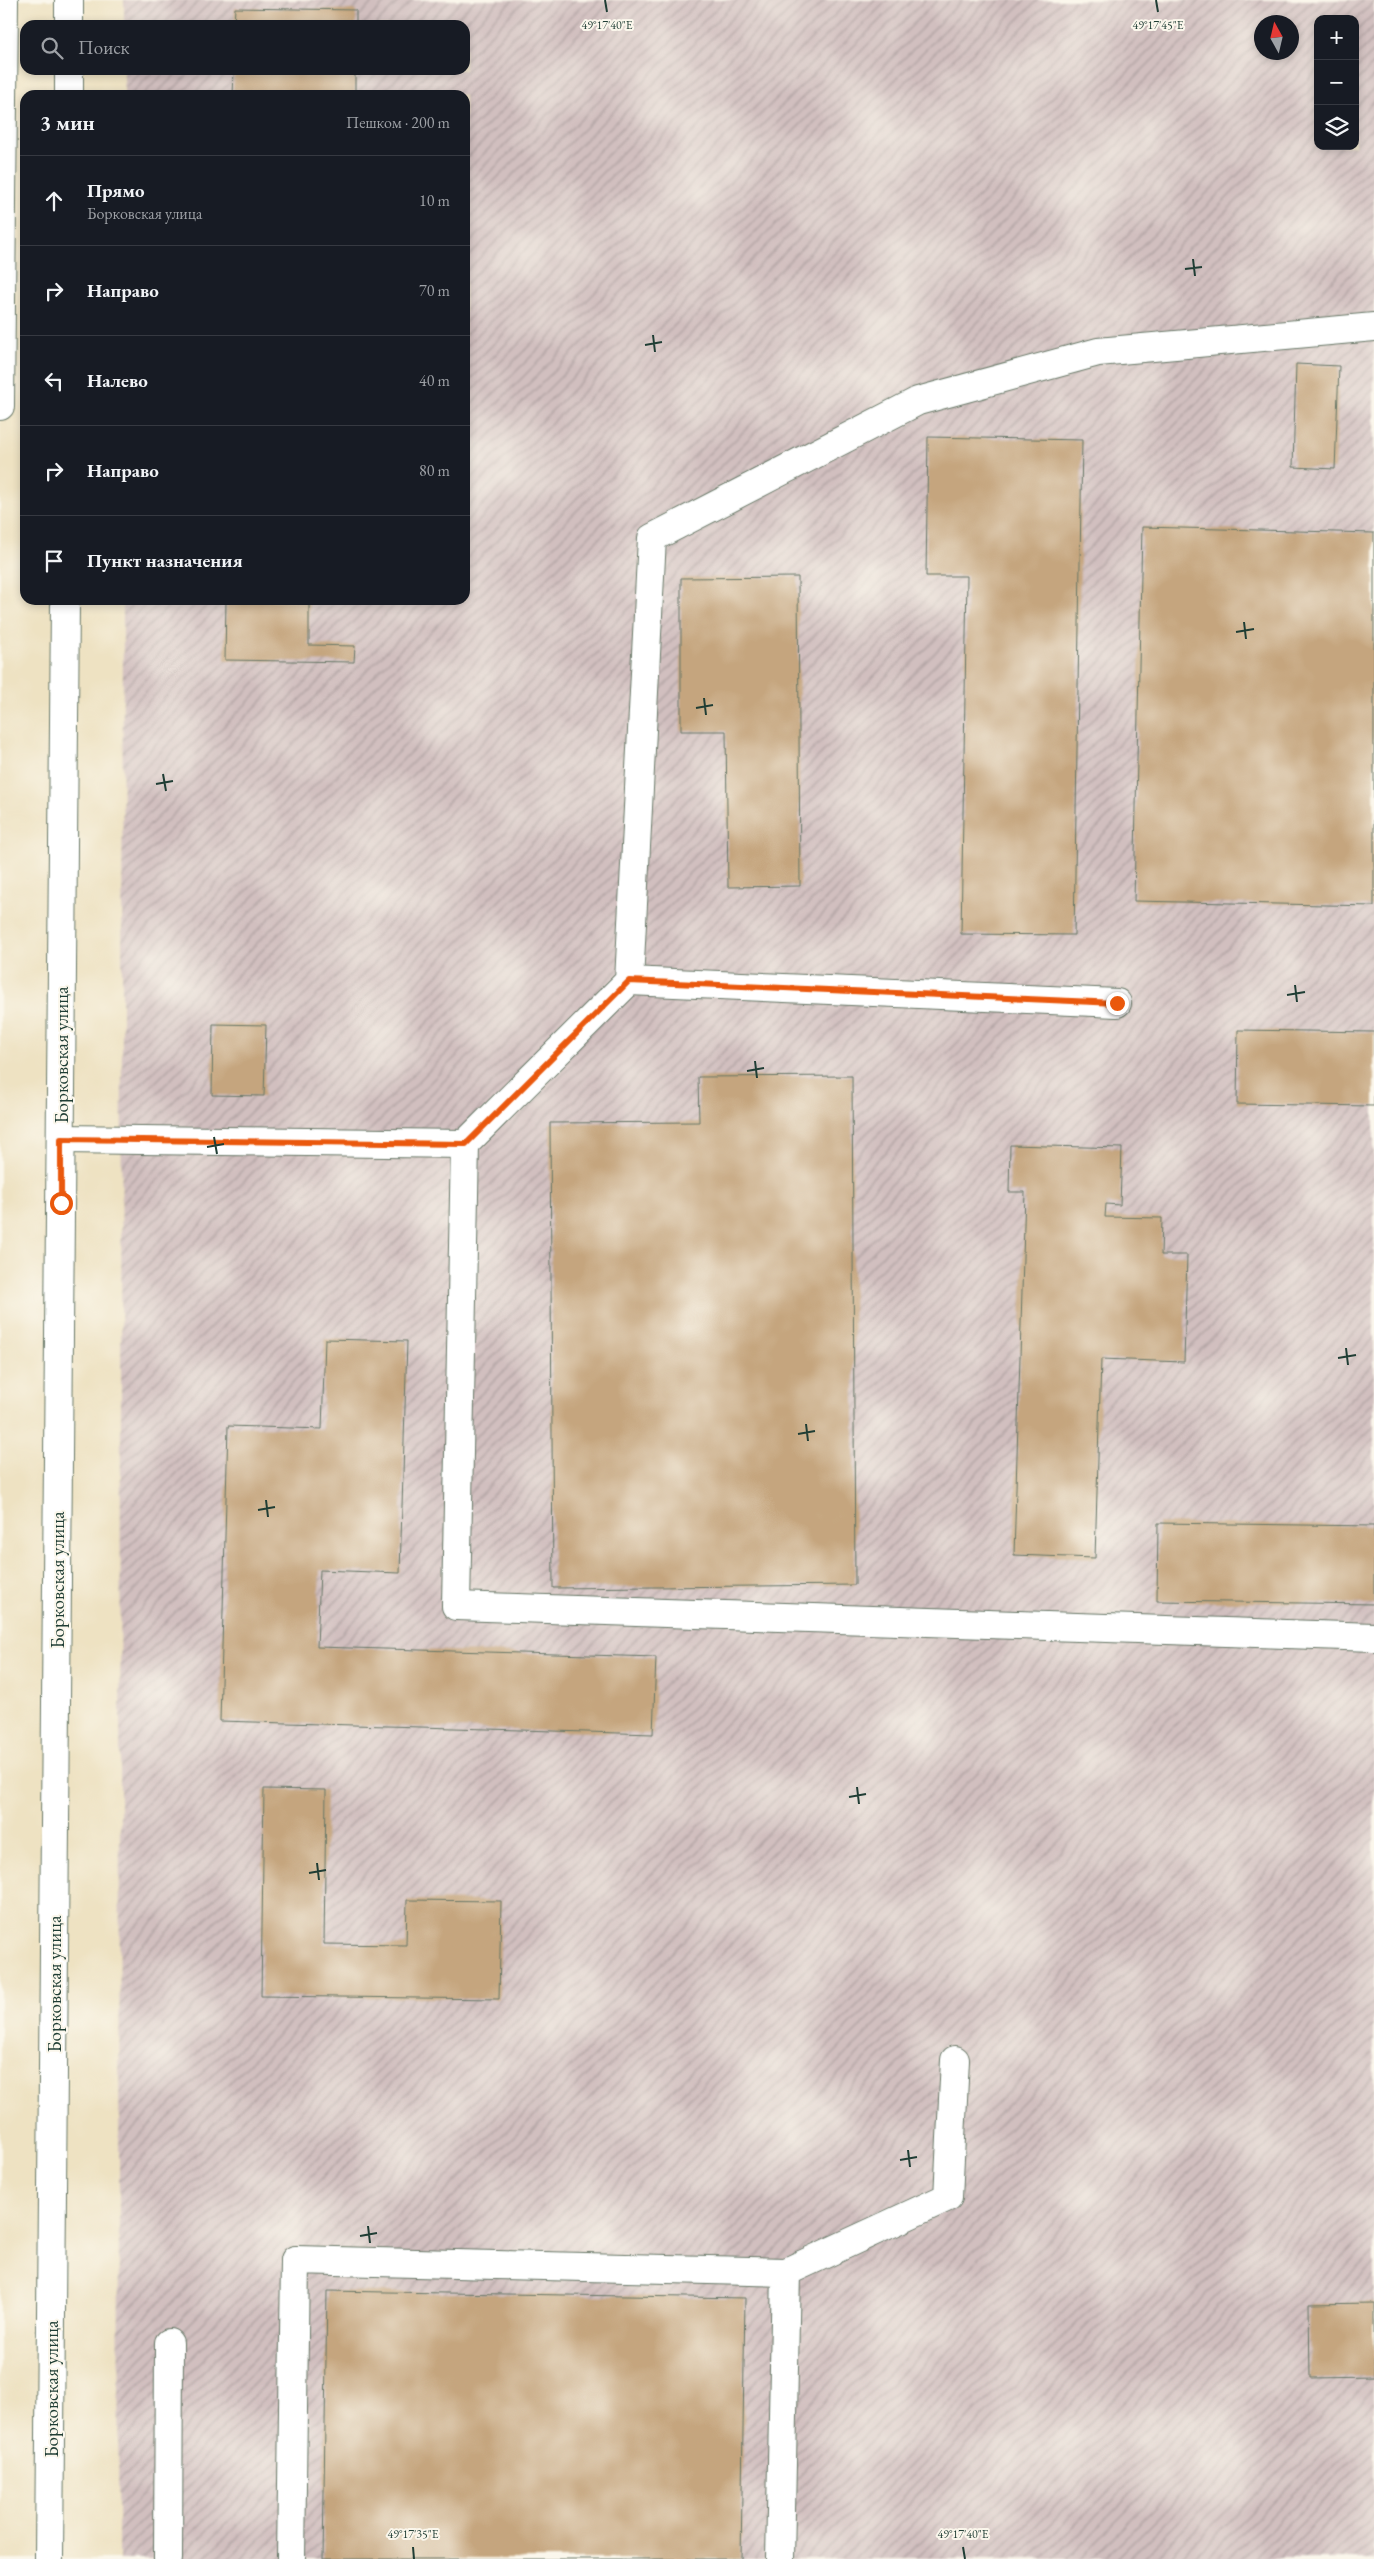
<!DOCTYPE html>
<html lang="ru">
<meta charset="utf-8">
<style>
body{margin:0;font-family:"EB Garamond",serif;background:#20242c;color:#f1f3f6}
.controls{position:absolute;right:15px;top:15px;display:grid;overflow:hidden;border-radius:10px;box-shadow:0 2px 8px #0003}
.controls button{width:45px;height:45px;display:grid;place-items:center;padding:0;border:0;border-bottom:1px solid #363941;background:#171b24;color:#f1f3f6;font:25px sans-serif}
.compass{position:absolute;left:1254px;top:15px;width:45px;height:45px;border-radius:50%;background:#171b24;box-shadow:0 2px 8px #0003;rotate:352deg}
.stop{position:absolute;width:15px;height:15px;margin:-11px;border:4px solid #ea580c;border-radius:50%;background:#fff}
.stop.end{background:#ea580c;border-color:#fff;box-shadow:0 1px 5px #0008}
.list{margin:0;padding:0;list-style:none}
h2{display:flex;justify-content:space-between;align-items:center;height:65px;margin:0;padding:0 20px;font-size:21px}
h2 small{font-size:16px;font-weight:400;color:#9ea1a6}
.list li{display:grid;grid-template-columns:32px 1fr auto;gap:15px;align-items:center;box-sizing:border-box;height:90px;padding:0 20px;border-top:1px solid #363941}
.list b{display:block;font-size:19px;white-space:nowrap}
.list p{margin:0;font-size:16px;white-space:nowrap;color:#9ea1a6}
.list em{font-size:16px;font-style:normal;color:#9ea1a6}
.icon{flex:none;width:28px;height:28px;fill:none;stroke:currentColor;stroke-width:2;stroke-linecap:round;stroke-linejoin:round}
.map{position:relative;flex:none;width:1374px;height:2559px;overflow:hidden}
.search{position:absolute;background:#171b24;box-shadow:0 2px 8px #0003;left:20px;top:20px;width:450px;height:55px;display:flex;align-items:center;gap:12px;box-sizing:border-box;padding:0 18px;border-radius:15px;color:#9ea1a6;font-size:19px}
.panel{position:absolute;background:#171b24;box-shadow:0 2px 8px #0003;left:20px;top:90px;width:450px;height:515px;border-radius:15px}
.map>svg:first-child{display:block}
.industrial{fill:url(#industrial-furrows);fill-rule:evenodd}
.building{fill:#c5a57e}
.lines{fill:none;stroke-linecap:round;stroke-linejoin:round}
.minor-casing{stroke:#677766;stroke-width:30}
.major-casing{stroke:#677766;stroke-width:30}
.minor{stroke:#fff;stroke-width:28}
.major{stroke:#fff;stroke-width:28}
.route{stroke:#ea580c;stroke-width:6}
.ticks{fill:none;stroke:#1f3d34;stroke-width:2}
.labels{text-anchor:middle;stroke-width:4;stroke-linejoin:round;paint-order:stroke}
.street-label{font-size:19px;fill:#1f3d34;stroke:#fbf7ec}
.ticks-label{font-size:12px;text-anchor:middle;fill:#1f3d34;stroke:#fbf7ec;stroke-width:4;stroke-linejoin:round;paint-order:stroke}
</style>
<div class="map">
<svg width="1374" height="2559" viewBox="0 0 1374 2559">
<defs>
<pattern id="industrial-furrows" width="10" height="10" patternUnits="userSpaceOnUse" patternTransform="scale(1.25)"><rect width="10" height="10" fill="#d1bfbf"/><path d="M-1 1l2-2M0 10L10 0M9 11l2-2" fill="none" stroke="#a99c9c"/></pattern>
</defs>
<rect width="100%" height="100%" fill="#fbf7ec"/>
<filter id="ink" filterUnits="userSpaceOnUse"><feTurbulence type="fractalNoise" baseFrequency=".02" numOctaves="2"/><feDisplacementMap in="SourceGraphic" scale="10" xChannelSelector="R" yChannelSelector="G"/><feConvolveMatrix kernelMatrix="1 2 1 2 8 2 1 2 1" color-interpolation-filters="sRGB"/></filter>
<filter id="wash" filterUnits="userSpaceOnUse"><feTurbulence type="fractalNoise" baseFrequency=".0096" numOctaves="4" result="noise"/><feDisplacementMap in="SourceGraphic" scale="20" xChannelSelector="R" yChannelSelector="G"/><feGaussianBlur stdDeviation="1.12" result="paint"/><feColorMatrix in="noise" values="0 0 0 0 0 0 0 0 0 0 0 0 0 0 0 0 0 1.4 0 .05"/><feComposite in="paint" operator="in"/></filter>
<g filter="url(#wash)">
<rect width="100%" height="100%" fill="#eee2c2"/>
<path class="industrial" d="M124,0h1250v2559h-1256l5,-1959h342v-505h-341v-25h341v-45h-341zM1318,19h37v127h-37zM1262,22h30v30h-30z"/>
<g id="blocks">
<g class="building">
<path d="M235,8l121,2v15h-122z"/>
<path d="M234,70h121v25h-122z"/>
<path d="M1296,364l43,2 -4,103 -42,-2z"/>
<path d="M928,437l154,3 -8,495 -113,-1 6,-358h-41z"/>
<path d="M1142,527l232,6v373l-240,-5z"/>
<path d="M798,577l2,309 -72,1 -2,-156h-45v-153z"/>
<path d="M226,600h83v45l46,1 -1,16 -129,-2z"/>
<path d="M213,1024l53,1 -2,71 -52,-1z"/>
<path d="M1238,1030l136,2v74l-137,-2z"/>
<path d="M852,1076l3,509 -302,3 -3,-465 149,-1 -1,-45z"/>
<path d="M1010,1145l112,3 -2,57 -14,-1 -1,13 57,1 -1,37h26l-3,107 -83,-3 -6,199 -81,-3 11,-363h-16z"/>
<path d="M325,1339l82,2 -7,232 -80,-3 -3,77 339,10 -3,77 -433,-13 8,-295 94,3z"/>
<path d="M1158,1523l216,3v78l-217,-3z"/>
<path d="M264,1789l62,1 -2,154 82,1 1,-45 94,1 -2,98 -238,-3z"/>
<path d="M327,2291l418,7 -4,261h-418z"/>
<path d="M1374,2303v74l-64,1 -1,-74z"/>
</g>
</g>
</g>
<g filter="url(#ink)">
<use href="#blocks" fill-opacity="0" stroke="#677766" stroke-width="1"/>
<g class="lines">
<g class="minor-casing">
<g id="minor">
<path d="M1374,327l-276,25 -180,49 -266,137 -23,443 -164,163 -9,462 918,31"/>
<path d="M629,981l488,22"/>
<path d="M61,1139l404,5"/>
<path d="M786,2272l162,-75 7,-137"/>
<path d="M168,2559l1,-216"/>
<path d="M291,2559l4,-299 491,12 -6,287"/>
</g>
</g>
<g class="major-casing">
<g id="major">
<path d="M69,25v-25"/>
<path d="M69,95v-25"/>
<path d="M0,406l4,-406"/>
<path d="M49,2559l16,-1959"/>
</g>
</g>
<use href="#minor" class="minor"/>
<use href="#major" class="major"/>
</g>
</g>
<g class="lines" filter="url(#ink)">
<path class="route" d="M61,1203v-64l405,5 163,-163 488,22"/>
</g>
<path class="ticks" d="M605,0l2,12M1156,0l2,12M1193,259l2,17M1185,269l17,-2M653,335l2,17M645,345l17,-3M1244,622l2,17M1236,632l18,-3M704,698l2,17M696,708l17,-3M163,774l3,17M156,784l17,-3M1295,985l2,17M1287,995l18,-3M755,1061l2,17M747,1071l17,-3M214,1137l3,17M207,1147l17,-3M1346,1348l2,17M1338,1358l18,-3M806,1424l2,17M798,1434l17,-3M266,1500l2,17M258,1510l17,-3M857,1787l2,17M849,1797l17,-3M317,1863l2,17M309,1873l17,-3M908,2150l2,17M900,2160l17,-3M368,2226l2,17M360,2236l17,-3M413,2547l1,12M963,2547l2,12"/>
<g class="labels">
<g class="street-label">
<text transform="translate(61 1055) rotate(-90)" y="7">Борковская улица</text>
<text transform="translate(57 1580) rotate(-90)" y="7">Борковская улица</text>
<text transform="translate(54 1984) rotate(-90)" y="7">Борковская улица</text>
<text transform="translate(51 2389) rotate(-90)" y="7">Борковская улица</text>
</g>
</g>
<g class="ticks-label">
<text x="607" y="29">49°17'40"E</text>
<text x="1158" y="29">49°17'45"E</text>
<text x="413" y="2538">49°17'35"E</text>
<text x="963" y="2538">49°17'40"E</text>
</g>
</svg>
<div class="controls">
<button>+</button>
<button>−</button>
<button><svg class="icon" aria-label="layers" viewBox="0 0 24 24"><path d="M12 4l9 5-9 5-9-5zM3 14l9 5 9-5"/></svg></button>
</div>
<svg class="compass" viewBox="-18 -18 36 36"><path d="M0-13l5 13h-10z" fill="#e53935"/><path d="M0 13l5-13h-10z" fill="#9ea1a6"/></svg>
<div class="stop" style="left:61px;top:1203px"></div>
<div class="stop end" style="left:1117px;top:1003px"></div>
<div class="search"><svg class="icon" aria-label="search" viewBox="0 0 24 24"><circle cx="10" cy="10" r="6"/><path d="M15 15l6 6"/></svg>Поиск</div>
<section class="panel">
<h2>3 мин<small>Пешком · 200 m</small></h2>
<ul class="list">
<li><svg class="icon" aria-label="ahead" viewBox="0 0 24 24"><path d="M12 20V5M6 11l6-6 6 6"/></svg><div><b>Прямо</b><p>Борковская улица</p></div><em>10 m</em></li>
<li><svg class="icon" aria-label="right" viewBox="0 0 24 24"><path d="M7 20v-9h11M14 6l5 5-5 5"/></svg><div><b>Направо</b></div><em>70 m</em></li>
<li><svg class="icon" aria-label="left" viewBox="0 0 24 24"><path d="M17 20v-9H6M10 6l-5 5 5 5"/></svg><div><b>Налево</b></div><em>40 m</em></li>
<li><svg class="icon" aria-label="right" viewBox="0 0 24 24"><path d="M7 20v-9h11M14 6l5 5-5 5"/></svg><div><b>Направо</b></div><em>80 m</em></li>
<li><svg class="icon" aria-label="arrive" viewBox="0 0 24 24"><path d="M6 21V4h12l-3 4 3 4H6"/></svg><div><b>Пункт назначения</b></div></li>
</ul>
</section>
</div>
